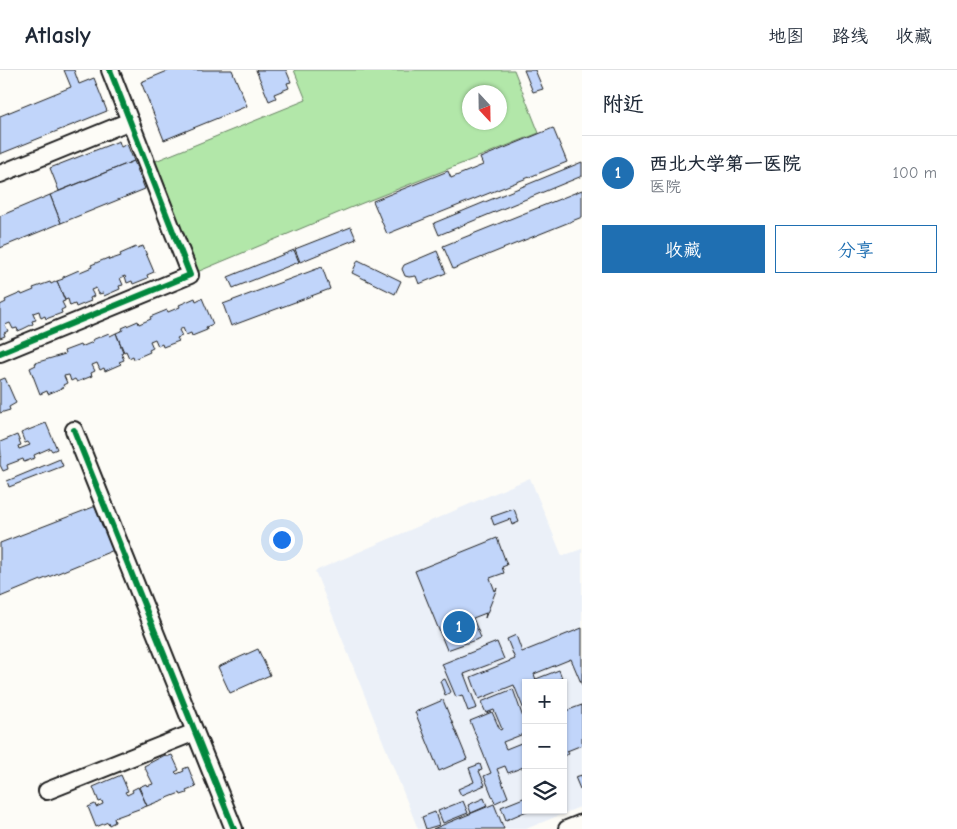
<!DOCTYPE html>
<html lang="zh">
<meta charset="utf-8">
<style>
body{margin:0;font-family:"Comic Neue","LXGW WenKai TC",sans-serif;background:#f6f6f7;color:#1f2937}
.controls{position:absolute;right:15px;bottom:15px;display:grid;overflow:hidden;border-radius:0px;box-shadow:0 1px 4px #0004}
.controls button{width:45px;height:45px;display:grid;place-items:center;padding:0;border:0;border-bottom:1px solid #e0e1e3;background:#fff;color:#1f2937;font:25px sans-serif}
.compass{position:absolute;left:462px;top:15px;width:45px;height:45px;border-radius:50%;background:#fff;box-shadow:0 1px 4px #0004;rotate:158deg}
.you{position:absolute;left:281px;top:469px;width:18px;height:18px;margin:-12px;border:4px solid #fff;border-radius:50%;background:#1a73e8;box-shadow:0 0 0 8px #1a73e833}
.badge{display:grid;place-items:center;width:32px;height:32px;border-radius:50%;background:#1f6fb2;color:#fff;font-size:16px;font-weight:700}
.pin{position:absolute;translate:-50% -50%;border:2px solid #fff;box-shadow:0 1px 5px #0006}
.list{margin:0;padding:0;list-style:none}
h2{display:flex;justify-content:space-between;align-items:center;height:65px;margin:0;padding:0 20px;font-size:21px}
h2 small{font-size:16px;font-weight:400;color:#747a83}
.list li{display:grid;grid-template-columns:32px 1fr auto;gap:15px;align-items:center;box-sizing:border-box;height:75px;padding:0 20px;border-top:1px solid #e0e1e3}
.list b{display:block;font-size:19px;white-space:nowrap}
.list p{margin:0;font-size:16px;white-space:nowrap;color:#747a83}
.list em{font-size:16px;font-style:normal;color:#747a83}
.actions{display:flex;gap:10px;padding:15px 20px}
.actions a{flex:1;padding:11px 0;border:1px solid #1f6fb2;border-radius:0px;text-align:center;font-size:18px;color:#1f6fb2}
.actions .main{background:#1f6fb2;color:#fff}
.icon{flex:none;width:28px;height:28px;fill:none;stroke:currentColor;stroke-width:2;stroke-linecap:round;stroke-linejoin:round}
.map{position:relative;flex:none;width:582px;height:759px;overflow:hidden}
header{display:flex;align-items:center;gap:30px;box-sizing:border-box;height:70px;padding:0 25px;background:#fff;border-bottom:1px solid #e0e1e3}
header strong{font-size:24px}
nav{display:flex;gap:28px;margin-inline-start:auto;font-size:18px}
main{display:flex}
aside{flex:1;background:#fff}
.map>svg:first-child{display:block}
.built{fill:#ebf0f8;fill-rule:evenodd}
.green{fill:#b2e7a9;stroke:#678262;fill-rule:evenodd}
.building{fill:#c1d5fa;stroke:#1c1c1c}
.lines{fill:none;stroke-linecap:round;stroke-linejoin:round}
.minor-casing{stroke:#1c1c1c;stroke-width:20}
.minor{stroke:#fdfcf7;stroke-width:16}
.cycleway-casing{stroke:#fdfcf7;stroke-width:9}
.cycleway{stroke:#00873e;stroke-width:6}
</style>
<header>
<strong>Atlasly</strong>
<nav><a>地图</a><a>路线</a><a>收藏</a></nav>
</header>
<main>
<div class="map">
<svg width="582" height="759" viewBox="0 0 582 759">
<rect width="100%" height="100%" fill="#fdfcf7"/>
<filter id="ink" filterUnits="userSpaceOnUse"><feTurbulence type="fractalNoise" baseFrequency=".02" numOctaves="2"/><feDisplacementMap in="SourceGraphic" scale="10" xChannelSelector="R" yChannelSelector="G"/><feConvolveMatrix kernelMatrix="1 2 1 2 8 2 1 2 1" color-interpolation-filters="sRGB"/></filter>
<g filter="url(#ink)">
<path class="built" d="M530,408l32,78 20,-7v257l-56,23h-108l-103,-258zM526,613h37v127h-37z"/>
<path class="green" d="M294,0h220l25,63 -189,75 -153,64 -44,-110 153,-62zM470,22h30v30h-30z"/>
<g class="building">
<path d="M64,0h10l5,14 15,-6 13,33 -107,43v-38l71,-29z"/>
<path d="M170,0h62l15,36 -83,34 -23,-58z"/>
<path d="M256,0h30l5,12 -4,1 2,5 -15,6 2,4 -7,3z"/>
<path d="M524,0h11l8,19 -10,3z"/>
<path d="M553,58l14,34 -180,72 -14,-33 75,-30 3,7 32,-13 -3,-7z"/>
<path d="M119,71l2,6 6,-3 7,17 -75,30 -9,-23z"/>
<path d="M134,91l11,28 -84,34 -11,-28z"/>
<path d="M582,92v14l-143,59 -5,-12z"/>
<path d="M582,120v27l-129,52 -10,-23z"/>
<path d="M50,125l11,28 -61,25v-32z"/>
<path d="M351,157l5,12 -56,23 -5,-13z"/>
<path d="M143,176l11,26 -7,3 1,3 -15,6 -1,-3 -5,2 -2,-7 -5,2 3,7 -4,1 1,3 -16,7 -1,-3 -4,1 -3,-6 -5,2 3,6 -4,2 1,3 -15,6 -1,-3 -5,2 -2,-7 -3,1 -8,-19 6,-2v-2l16,-7 1,2 12,-5 -1,-2 17,-7 1,2 12,-4 -1,-2 16,-7 1,1z"/>
<path d="M294,180l5,12 -66,26 -5,-11z"/>
<path d="M437,181l9,22 -27,11 -3,-8 -7,1 -4,-1 -3,-7 2,-4z"/>
<path d="M358,190l43,21 -6,13 -43,-21z"/>
<path d="M322,197l8,22 -99,37 -8,-22z"/>
<path d="M57,211l8,20 -3,1 3,6 -4,2 1,3 -16,6 -1,-3 -4,2 -2,-7 -6,2 3,7 -4,1 1,3 -10,5 -5,2 -1,-3 -4,1 -3,-6 -5,2 3,6 -4,2 1,3 -5,2v-33l6,-3 -1,-2 16,-7 1,2 12,-5 -1,-2 17,-6 1,2z"/>
<path d="M195,228l1,3 6,-3 11,26 -7,3 1,3 -15,6 -1,-3 -5,2 -3,-7 -4,2 3,6 -5,2 2,3 -16,6 -1,-3 -4,2 -3,-7 -5,2 3,7 -4,2 1,2 -16,7 -1,-3 -4,2 -3,-7 -2,1 -8,-19 7,-3 -1,-2 16,-7 1,3 12,-5 -1,-2 17,-7 1,2 12,-5 -1,-2z"/>
<path d="M109,263l1,3 6,-3 7,19 -2,1 3,7 -5,2 2,2 -16,7 -1,-3 -4,2 -3,-7 -5,2 3,6 -4,2 1,3 -15,6 -2,-3 -4,2 -2,-6 -5,1 3,7 -4,2 1,2 -16,7 -1,-3 -7,3 -10,-26 6,-3 -1,-2 30,-9 -1,-3 16,-6 1,2 12,-5 -1,-2z"/>
<path d="M5,308l11,25 -7,4 1,3 -10,3v-33z"/>
<path d="M46,353l11,26 -5,2 -2,-3 -16,7 1,3 -11,4 -1,-3 -16,6 1,4 -5,2 -3,-6v-8l1,-1 -1,-14 17,-7 4,10 -3,1 1,3 11,-4 -2,-3 -3,1 -4,-10z"/>
<path d="M60,389l3,7 -54,21 -2,-6z"/>
<path d="M96,436l18,44 -114,47v-54z"/>
<path d="M514,439l5,13 -7,3 -2,-6 -16,6 -3,-8z"/>
<path d="M497,468l10,27 -5,2 2,6 -14,5 5,13 2,-3 -12,30 1,-5 -13,5 8,20 -34,12 -32,-79z"/>
<path d="M582,558v57l-11,-26 -37,15 3,9h-11v32l-12,-30 -35,14 -8,-22 44,-18 -8,-20 9,-4 6,17z"/>
<path d="M497,572l7,17 -40,15 13,34 -9,3 -6,-16 -6,2 -14,-33z"/>
<path d="M258,579l12,26 -40,18 -12,-26z"/>
<path d="M559,600l3,8 -13,5h-12l-1,-4z"/>
<path d="M445,609l6,13 -6,3 -5,-14z"/>
<path d="M513,619l13,37v7l-23,9 3,7 20,-8v25l-18,7 -3,-7 -8,3 11,28 -13,6 -11,-27 7,-3 -21,-52 22,-9 8,18 2,-1 -8,-19 -8,3 -5,-11z"/>
<path d="M443,630l24,59 -28,12 -24,-59z"/>
<path d="M582,635v40l-15,6 2,3 -6,2v-44z"/>
<path d="M165,685l1,2 6,-2 7,15 -4,2 2,2 7,-3 -1,-2 5,-2 8,20 -10,4 1,2 -6,2 -1,-2 -33,13 -8,-19 7,-3 1,2 6,-2 -9,-18z"/>
<path d="M480,694l2,6 -3,1 6,14 -24,10 -3,-6 16,-7 -5,-14z"/>
<path d="M121,705l7,16 -3,1 2,3 6,-3 -1,-2 6,-3 9,19 -33,12 1,4 -6,3 -1,-3 -12,5 -8,-20 7,-3 1,3 7,-3 -1,-3 -3,1 -6,-15z"/>
<path d="M582,705v13l-2,1 -5,-12z"/>
<path d="M526,727v13h3l-23,10 -5,-13z"/>
<path d="M484,728l3,8 -16,7 -3,-8z"/>
<path d="M463,731l5,12 -25,10 -5,-12z"/>
<path d="M494,734l10,25h-71z"/>
<path d="M435,742l4,13 -13,4 -4,-12z"/>
</g>
<g class="lines">
<g class="minor-casing">
<g id="minor">
<path d="M0,104l130,-53"/>
<path d="M0,283l190,-78 -80,-205"/>
<path d="M74,360l160,399"/>
<path d="M47,721l148,-59"/>
<path d="M567,759l15,-6"/>
</g>
</g>
<use href="#minor" class="minor"/>
<g class="cycleway-casing">
<g id="cycleway">
<path d="M0,283l190,-78 -80,-205"/>
<path d="M74,360l160,399"/>
</g>
</g>
<use href="#cycleway" class="cycleway"/>
</g>
</g>
</svg>
<div class="controls">
<button>+</button>
<button>−</button>
<button><svg class="icon" aria-label="layers" viewBox="0 0 24 24"><path d="M12 4l9 5-9 5-9-5zM3 14l9 5 9-5"/></svg></button>
</div>
<svg class="compass" viewBox="-18 -18 36 36"><path d="M0-13l5 13h-10z" fill="#e53935"/><path d="M0 13l5-13h-10z" fill="#747a83"/></svg>
<div class="you"></div>
<div class="pin badge" style="left:459px;top:557px">1</div>
</div>
<aside>
<h2>附近<small></small></h2>
<ul class="list">
<li><span class="badge">1</span><div><b>西北大学第一医院</b><p>医院</p></div><em>100 m</em></li>
</ul>
<div class="actions"><a class="main">收藏</a><a>分享</a></div>
</aside>
</main>
